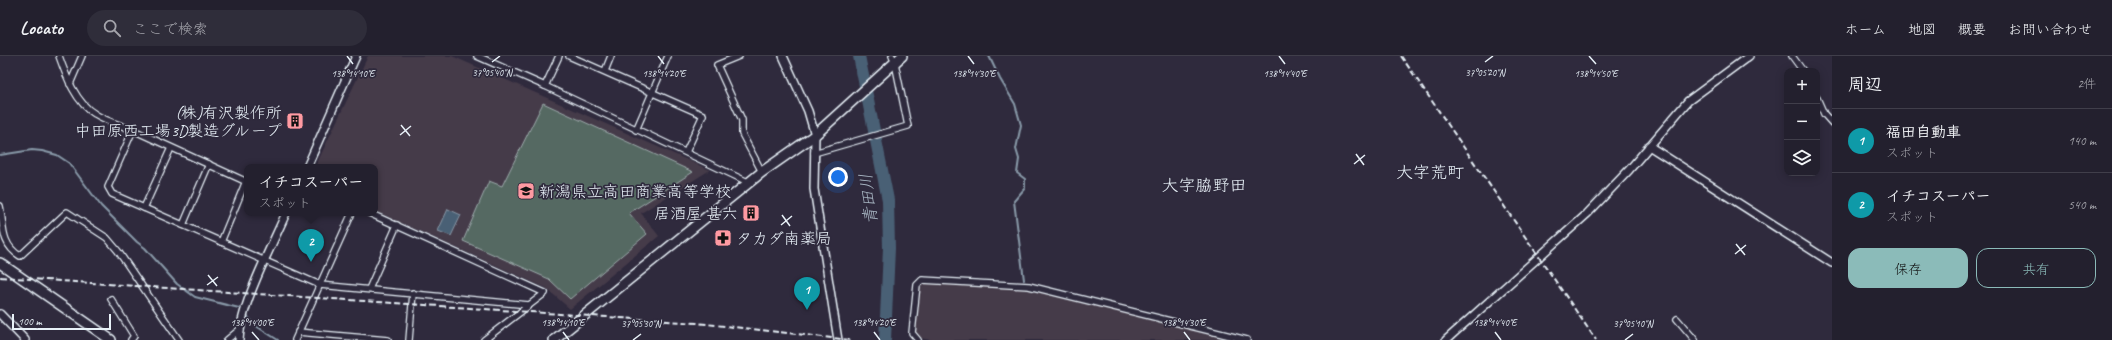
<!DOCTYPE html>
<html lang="ja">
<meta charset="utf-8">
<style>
body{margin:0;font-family:Caveat,"Klee One",sans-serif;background:#2f2d3a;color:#f1f3f6}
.controls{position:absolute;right:12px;top:12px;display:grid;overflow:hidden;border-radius:8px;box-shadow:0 2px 10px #0003}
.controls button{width:36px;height:36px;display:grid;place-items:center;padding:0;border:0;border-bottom:1px solid #403e4a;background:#23202e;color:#f1f3f6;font:20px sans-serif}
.scale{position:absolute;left:12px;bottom:10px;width:99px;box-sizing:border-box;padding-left:4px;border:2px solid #e8f1f8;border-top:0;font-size:11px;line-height:14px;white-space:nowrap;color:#e8f1f8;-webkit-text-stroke:3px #2f2a3d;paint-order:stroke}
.you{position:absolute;left:838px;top:121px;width:14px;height:14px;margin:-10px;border:3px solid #fff;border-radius:50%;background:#1a73e8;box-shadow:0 0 0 6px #1a73e833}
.badge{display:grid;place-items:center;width:26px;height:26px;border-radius:50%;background:#8bbbb9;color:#fff;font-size:13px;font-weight:700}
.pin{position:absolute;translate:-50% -33px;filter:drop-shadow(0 1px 2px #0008)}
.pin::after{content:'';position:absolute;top:21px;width:14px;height:12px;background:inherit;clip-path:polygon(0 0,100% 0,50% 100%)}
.popup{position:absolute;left:244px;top:108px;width:134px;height:52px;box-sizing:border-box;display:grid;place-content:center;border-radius:8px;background:#23202e;filter:drop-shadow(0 1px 3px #0005);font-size:13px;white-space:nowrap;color:#a3a3aa}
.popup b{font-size:15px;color:#f1f3f6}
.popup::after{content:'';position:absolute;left:50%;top:100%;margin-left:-8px;border:8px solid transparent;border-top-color:#23202e}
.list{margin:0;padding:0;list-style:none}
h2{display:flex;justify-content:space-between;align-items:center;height:52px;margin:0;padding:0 16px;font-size:17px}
h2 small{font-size:13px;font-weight:400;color:#a3a3aa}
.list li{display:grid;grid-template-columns:26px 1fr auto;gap:12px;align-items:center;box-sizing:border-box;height:64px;padding:0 16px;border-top:1px solid #403e4a}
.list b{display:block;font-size:15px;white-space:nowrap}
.list p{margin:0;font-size:13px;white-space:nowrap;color:#a3a3aa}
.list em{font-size:13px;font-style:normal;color:#a3a3aa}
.actions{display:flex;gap:8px;padding:12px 16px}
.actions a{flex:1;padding:9px 0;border:1px solid #8bbbb9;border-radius:12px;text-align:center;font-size:14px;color:#8bbbb9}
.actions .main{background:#8bbbb9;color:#111}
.icon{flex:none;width:22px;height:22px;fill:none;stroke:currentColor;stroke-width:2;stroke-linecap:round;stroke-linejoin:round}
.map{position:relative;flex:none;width:1832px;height:284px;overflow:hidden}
header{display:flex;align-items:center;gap:24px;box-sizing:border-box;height:56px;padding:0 20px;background:#23202e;border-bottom:1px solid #403e4a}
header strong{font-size:19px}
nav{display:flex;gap:22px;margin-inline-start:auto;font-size:14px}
.search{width:280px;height:36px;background:#2f2d3a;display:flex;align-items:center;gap:10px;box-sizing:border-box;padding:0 14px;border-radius:22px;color:#a3a3aa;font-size:15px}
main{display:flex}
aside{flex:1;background:#23202e}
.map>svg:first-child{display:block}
.built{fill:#453a49}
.grass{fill:#556962;stroke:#9eadad}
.water{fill:#4a6075;stroke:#899aa9}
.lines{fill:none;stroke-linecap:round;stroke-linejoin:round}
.stream{stroke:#899aa9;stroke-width:2}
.river{stroke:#4a6075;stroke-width:12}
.minor-casing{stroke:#e8f1f8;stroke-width:8}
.tertiary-casing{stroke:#e8f1f8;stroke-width:10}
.primary-casing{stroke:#e8f1f8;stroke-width:12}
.minor{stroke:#2f2a3d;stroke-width:5.5}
.tertiary{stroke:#2f2a3d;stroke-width:7}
.primary{stroke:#2f2a3d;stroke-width:9}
.rail{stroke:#e8f1f8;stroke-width:2;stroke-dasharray:6 3;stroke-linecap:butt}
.ticks{fill:none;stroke:#e8f1f8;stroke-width:1.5}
.labels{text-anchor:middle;stroke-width:3.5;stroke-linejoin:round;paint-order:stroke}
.poi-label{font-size:16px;fill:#e8f1f8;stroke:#2f2a3d;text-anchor:end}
.neighbourhood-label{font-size:17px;fill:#e8f1f8;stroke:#2f2a3d}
.water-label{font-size:17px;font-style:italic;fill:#a9b7c4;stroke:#2f2a3d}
.ticks-label{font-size:10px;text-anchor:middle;fill:#e8f1f8;stroke:#2f2a3d;stroke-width:3.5;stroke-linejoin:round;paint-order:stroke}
</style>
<header>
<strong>Locato</strong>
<div class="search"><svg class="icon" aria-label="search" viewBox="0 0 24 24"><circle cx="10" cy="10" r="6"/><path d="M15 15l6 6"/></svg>ここで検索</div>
<nav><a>ホーム</a><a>地図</a><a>概要</a><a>お問い合わせ</a></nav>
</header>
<main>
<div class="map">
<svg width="1832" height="284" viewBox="0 0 1832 284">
<rect width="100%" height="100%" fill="#2f2a3d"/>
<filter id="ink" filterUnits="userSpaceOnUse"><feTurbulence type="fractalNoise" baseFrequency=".025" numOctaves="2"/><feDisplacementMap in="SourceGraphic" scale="8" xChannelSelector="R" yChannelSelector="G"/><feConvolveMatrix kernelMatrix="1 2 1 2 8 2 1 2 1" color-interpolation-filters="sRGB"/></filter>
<g filter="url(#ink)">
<g class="built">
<path d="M368,0h84l258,114 -69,43 18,23 -89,73 -24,-21 -171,-77v-44h-60z"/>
<path d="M922,227l107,6 209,51h-306l-13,-2 -5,-5 5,-48z"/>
</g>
<path class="grass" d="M543,47l150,69 -64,41 18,21 -77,65 -21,-20 -86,-38 26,-60 13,5z"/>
<path class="water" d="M448,153l13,6 -10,21 -13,-5z"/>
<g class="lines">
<g class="stream">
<path d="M989,0l11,23 15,25 6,21 -5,24 3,10 -2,14 8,6v9l-11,13 10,79"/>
<path d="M0,99l32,-5 10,1 15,4 12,8 32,43 36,36 8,6 32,36 18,13 44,11 4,4"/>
<path d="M246,259l10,11 22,14"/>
</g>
<path class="river" d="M859,0l29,144 1,48 -4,92"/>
<g class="minor-casing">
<g id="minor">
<path d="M59,0c7,20 17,47 36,58 11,7 26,11 38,16"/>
<path d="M477,0l68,30 205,97"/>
<path d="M569,0l134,59 -17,37"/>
<path d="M739,0l-22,9 25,55v14l20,38"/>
<path d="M1792,0l11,15"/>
<path d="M605,15l6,-15"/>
<path d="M70,28l12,-28"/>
<path d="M545,30l14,-30"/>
<path d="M1817,42l7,16 8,9"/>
<path d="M636,74l32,-74"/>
<path d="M814,97l94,-27 -13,-63 -3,-7"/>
<path d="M247,126l-114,-52 -25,57 4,7 208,91 209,20"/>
<path d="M0,150c4,18 0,38 20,50l47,-44 40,26 11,13 61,89"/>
<path d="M144,152l27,-60"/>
<path d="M369,157l176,80 -61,47"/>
<path d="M183,169l26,-61"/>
<path d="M221,186l25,-61"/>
<path d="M369,233l28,-64"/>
<path d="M111,243l23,37 -3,4"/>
<path d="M1677,263l18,21"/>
<path d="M298,276l90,8"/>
<path d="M227,284l12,-10"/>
<path d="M295,284l57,-127"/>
<path d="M409,284l4,-47"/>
<path d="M918,284l-6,-7 5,-48 5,-5 107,6 218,54"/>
</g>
</g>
<g class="tertiary-casing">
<g id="tertiary">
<path d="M783,0l25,55 7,24 -1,54 24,151"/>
<path d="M1649,90l183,117"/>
<path d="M307,111l49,-111"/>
<path d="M0,258l25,26"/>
<path d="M239,284c2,-37 32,-92 47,-127"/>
<path d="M1446,284l141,-126 42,-44 59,-69 61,-45"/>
</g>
</g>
<g class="primary-casing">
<g id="primary">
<path d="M0,207l111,77"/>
<path d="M554,284l208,-168 53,-37 87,-79"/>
</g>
</g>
<use href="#minor" class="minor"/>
<use href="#tertiary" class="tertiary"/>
<use href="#primary" class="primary"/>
<g class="rail">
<path d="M1401,0l195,284"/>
<path d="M0,221l697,46 153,17"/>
</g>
</g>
</g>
<path class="ticks" d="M347,0l6,8M658,0l6,8M968,0l6,8M1279,0l6,8M1589,0l7,8M492,6l8,-6M1485,6l8,-6M401,69l9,11M400,79l11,-9M1356,98l8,11M1354,108l11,-9M782,159l8,11M781,169l11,-9M1736,188l9,11M1735,198l11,-9M208,219l9,11M207,229l11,-8M252,276l7,8M563,276l6,8M874,276l6,8M1184,276l6,8M1495,276l6,8M633,284l8,-6M1625,284l8,-6"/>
<defs>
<g id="building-square" transform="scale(0.9)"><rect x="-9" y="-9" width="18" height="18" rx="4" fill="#ff9aa2" stroke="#2f2a3d"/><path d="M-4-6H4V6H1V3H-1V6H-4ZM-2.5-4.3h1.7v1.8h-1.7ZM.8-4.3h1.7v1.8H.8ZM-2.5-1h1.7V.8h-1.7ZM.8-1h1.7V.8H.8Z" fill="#111"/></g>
<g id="school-square" transform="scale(0.9)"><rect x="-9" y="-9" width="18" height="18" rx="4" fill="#ff9aa2" stroke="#2f2a3d"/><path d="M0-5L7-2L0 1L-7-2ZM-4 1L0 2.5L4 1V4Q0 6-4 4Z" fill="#111"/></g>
<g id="pharmacy-square" transform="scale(0.9)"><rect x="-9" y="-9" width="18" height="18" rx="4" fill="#ff9aa2" stroke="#2f2a3d"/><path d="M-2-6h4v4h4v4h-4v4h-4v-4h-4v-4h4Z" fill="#111"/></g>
</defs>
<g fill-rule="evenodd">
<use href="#building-square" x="295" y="65"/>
<use href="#school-square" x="526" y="135"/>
<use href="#building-square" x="751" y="157"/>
<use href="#pharmacy-square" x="723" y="182"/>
</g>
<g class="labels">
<g class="poi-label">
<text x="282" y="62">(株)有沢製作所<tspan x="282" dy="18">中田原西工場3D製造グループ</tspan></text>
<text x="539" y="141" text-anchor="start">新潟県立高田商業高等学校</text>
<text x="738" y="163">居酒屋 甚六</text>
<text x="736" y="188" text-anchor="start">タカダ南薬局</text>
</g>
<g class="neighbourhood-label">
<text x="1430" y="122">大字荒町</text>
<text x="1204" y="135">大字脇野田</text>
</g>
<g class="water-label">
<text transform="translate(868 143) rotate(-97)" y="6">青田川</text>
</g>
</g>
<g class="ticks-label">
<text x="1485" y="20">37°05'20"N</text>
<text x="492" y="20">37°05'40"N</text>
<text x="353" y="21">138°14'10"E</text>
<text x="664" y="21">138°14'20"E</text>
<text x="974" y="21">138°14'30"E</text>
<text x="1285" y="21">138°14'40"E</text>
<text x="1596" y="21">138°14'50"E</text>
<text x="252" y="270">138°14'00"E</text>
<text x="563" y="270">138°14'10"E</text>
<text x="874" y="270">138°14'20"E</text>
<text x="1184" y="270">138°14'30"E</text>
<text x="1495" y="270">138°14'40"E</text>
<text x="641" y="271">37°05'30"N</text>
<text x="1633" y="271">37°05'10"N</text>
</g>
</svg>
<div class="controls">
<button>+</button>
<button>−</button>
<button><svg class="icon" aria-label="layers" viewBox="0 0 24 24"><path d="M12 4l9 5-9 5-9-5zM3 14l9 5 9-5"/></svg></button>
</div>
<div class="scale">100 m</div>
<div class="you"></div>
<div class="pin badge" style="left:807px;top:254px;background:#0f9aa8">1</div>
<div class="pin badge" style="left:311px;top:206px;background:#0f9aa8">2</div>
<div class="popup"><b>イチコスーパー</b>スポット</div>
</div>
<aside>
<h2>周辺<small>2件</small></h2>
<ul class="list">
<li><span class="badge" style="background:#0f9aa8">1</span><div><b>福田自動車</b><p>スポット</p></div><em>140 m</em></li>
<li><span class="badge" style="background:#0f9aa8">2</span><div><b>イチコスーパー</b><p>スポット</p></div><em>540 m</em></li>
</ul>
<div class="actions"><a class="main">保存</a><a>共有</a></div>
</aside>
</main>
